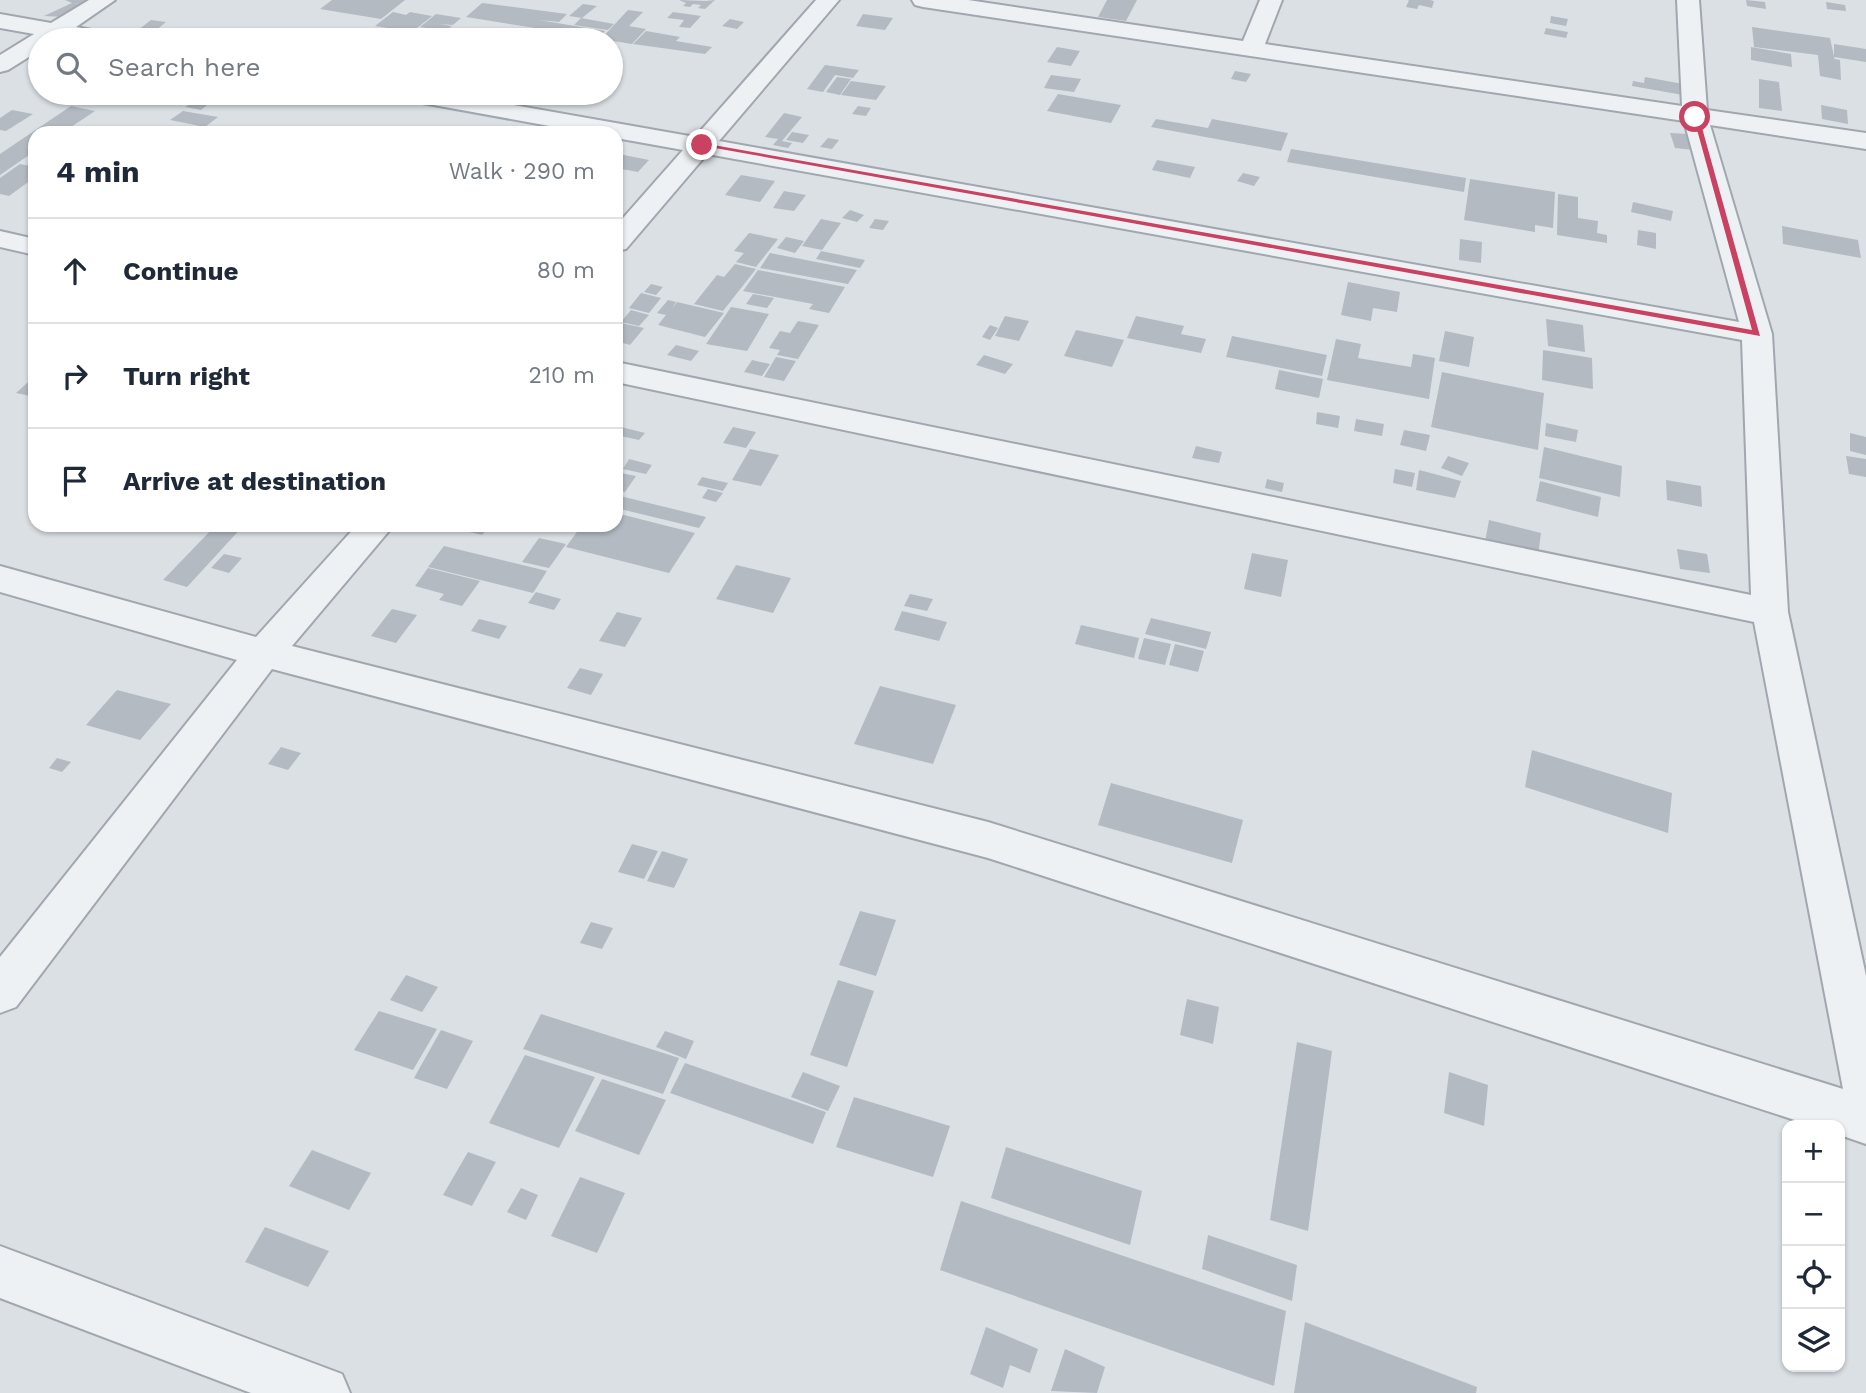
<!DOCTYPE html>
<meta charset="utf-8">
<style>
body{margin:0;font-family:"Work Sans",sans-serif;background:#f6f6f7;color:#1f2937}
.controls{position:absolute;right:21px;bottom:21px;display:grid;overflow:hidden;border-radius:14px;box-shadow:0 2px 5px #0004}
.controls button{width:63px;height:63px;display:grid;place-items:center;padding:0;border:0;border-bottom:2px solid #e0e1e3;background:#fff;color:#1f2937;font:35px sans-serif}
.stop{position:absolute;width:21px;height:21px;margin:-16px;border:5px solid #ca4162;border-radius:50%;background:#fff}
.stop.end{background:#ca4162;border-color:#fff;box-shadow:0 2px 7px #0008}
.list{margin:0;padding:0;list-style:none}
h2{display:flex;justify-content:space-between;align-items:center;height:91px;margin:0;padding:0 28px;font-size:30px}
h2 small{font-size:23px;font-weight:400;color:#747a83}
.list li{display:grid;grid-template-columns:46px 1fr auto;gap:21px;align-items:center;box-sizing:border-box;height:105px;padding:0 28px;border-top:2px solid #e0e1e3}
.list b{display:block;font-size:26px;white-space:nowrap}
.list em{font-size:23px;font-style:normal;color:#747a83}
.icon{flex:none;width:38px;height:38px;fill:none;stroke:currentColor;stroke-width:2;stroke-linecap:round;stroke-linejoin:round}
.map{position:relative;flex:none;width:1866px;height:1393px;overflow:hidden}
.search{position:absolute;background:#fff;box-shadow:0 2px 5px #0004;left:28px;top:28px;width:595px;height:77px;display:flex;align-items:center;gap:18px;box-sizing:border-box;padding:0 24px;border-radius:38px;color:#747a83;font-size:26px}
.panel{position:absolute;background:#fff;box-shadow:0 2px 5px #0004;left:28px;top:126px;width:595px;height:406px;border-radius:21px}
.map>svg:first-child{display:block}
.building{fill:#b3bac2}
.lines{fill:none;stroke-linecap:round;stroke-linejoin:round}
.minor-casing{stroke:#a1a7af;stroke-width:4}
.minor{fill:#eef1f4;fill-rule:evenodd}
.route{fill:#ca4162}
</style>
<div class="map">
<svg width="1866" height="1393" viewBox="0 0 1866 1393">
<rect width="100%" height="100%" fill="#dbe0e5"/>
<g class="building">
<path d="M65,0h28l-8,5 -11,-2 11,3 -20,11 -21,-1 28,-13z"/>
<path d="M332,0h73l-24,19 -61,-10z"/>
<path d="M679,0l27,1 9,-1 -10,9 -7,-1 3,-3 -8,-1 -3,3 -7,-1 3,-3z"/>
<path d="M1107,0h30l-11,21 -28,-4z"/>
<path d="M1409,0h21l4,1 -2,7 -13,-3 -2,4 -11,-2z"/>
<path d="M1746,0l19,2 1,7 -19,-3z"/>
<path d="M1826,2l19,3 1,6 -19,-2z"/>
<path d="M482,3l85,11 -8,8 -20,-2 66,11 -7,7 -132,-21z"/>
<path d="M583,4l14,2 -15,12 -13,-2z"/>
<path d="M628,10l15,2 -14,14 17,3 -14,15 -31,-5z"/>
<path d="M393,12l13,3 4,-3 22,4 -20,16 -37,-6z"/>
<path d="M673,12l28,4 -11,12 -11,-1 5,-7 -17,-2z"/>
<path d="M436,14l25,4 -8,7 -14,-1 13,2 -18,14h-14l13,-11 -13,-2z"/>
<path d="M863,14l30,4 -8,12 -29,-4z"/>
<path d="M1551,16l17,3 -2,7 -16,-3z"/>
<path d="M581,18l33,6 -6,6 -34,-5z"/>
<path d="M730,19l14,3 -7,7 -15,-3z"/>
<path d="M151,20l15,2 -12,10 -16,-2z"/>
<path d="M1752,27l78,11 5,23v-2l5,1 1,20 -21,-4 -2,-21 -64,-8z"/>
<path d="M1546,28l22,4 -2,6 -22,-4z"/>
<path d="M371,29l15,2 -11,9h-17z"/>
<path d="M532,29l64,10v1h-77z"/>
<path d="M646,31l34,6 -4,4 36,6 -7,7 -72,-10z"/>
<path d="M1834,44l32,5v13l-32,-5z"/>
<path d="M1057,47l23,4 -9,15 -24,-4z"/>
<path d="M1751,47l40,7 1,13 -41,-7z"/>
<path d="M825,65l34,5 -6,8 -18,-3 -12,17 -16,-3z"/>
<path d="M1235,71l16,3 -5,8 -15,-3z"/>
<path d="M1051,75l30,4 -7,13 -30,-4z"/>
<path d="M837,77l14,2 -11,16 -14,-3z"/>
<path d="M1645,77l38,7v11l-51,-9 1,-5 11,2z"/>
<path d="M1759,79l20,3 3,29 -23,-3z"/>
<path d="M851,81l35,5 -10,14 -35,-5z"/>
<path d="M209,93h13l-21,17 -16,-3z"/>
<path d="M1058,94l63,11 -10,18 -64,-12z"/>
<path d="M1821,105l26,5 1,14 -26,-5z"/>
<path d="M71,106l24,5 -33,22h-27v18l-35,24v-21z"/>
<path d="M858,106l13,2 -5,8 -14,-2z"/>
<path d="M12,110l21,4 -27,17 -6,-1v-12z"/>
<path d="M183,111l35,6 -13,10 -35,-7z"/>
<path d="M784,113l18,4 -20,24 10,2 -4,5 -15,-3 5,-6 -13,-2z"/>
<path d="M1156,119l52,9 4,-9 76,14 -7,18 -130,-24z"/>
<path d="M792,132l17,3 -6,8 -17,-3z"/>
<path d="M1670,133l19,1 5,16 -19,-2z"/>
<path d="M828,138l11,2 -7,9 -12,-2z"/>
<path d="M1291,149l175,29 -2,14 -177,-30z"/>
<path d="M619,154l30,6 -11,12 -22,-4z"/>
<path d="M1157,160l38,7 -5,11 -38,-8z"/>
<path d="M20,164l15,3v10l-26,19 -9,-2v-16z"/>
<path d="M1243,173l17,4 -6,9 -17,-5z"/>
<path d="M741,175l34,6 -15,21 -35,-7z"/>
<path d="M1470,179l85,13 -2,36 -18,-3v7l-71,-12z"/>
<path d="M784,191l22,4 -12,16 -21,-3z"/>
<path d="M1558,194l20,3v21l20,3 -1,12 10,2v8l-50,-8z"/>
<path d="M1633,202l40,9 -2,10 -40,-9z"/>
<path d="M850,210l14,5 -7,7 -15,-4z"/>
<path d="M821,219l20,4 -19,27 -20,-4z"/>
<path d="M875,219l14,2 -6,9 -14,-2z"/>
<path d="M1782,226l76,14 3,18 -78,-14z"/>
<path d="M1638,230l18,3v16l-19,-4z"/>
<path d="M749,233l29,6 -22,28 -20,-5 8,-9 -10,-2z"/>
<path d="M786,237l18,4 -9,12 -18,-5z"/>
<path d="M1460,239l22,3 -1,21 -22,-3z"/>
<path d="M821,251l44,9 -5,8 -44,-9z"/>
<path d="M770,253l87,17 -9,14 -88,-16z"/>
<path d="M735,264l21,5 -33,42 -29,-7 23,-29 7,2z"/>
<path d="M758,270l87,17 -16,26 -20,-4 4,-5 -70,-13z"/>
<path d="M1348,282l52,10 -3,20 -24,-4 -2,13 -30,-6z"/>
<path d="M651,284l12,3 -7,8 -12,-3z"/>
<path d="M641,293l20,5 -12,15 -20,-5z"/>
<path d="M753,294l21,4 -7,10 -21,-4z"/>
<path d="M668,300l8,2 -4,7 5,-7 47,11 -19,24 -47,-12 8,-10 -9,-2z"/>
<path d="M731,307l38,7 -22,37 -41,-7z"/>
<path d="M631,310l18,5 -10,11 -18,-4z"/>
<path d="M1005,316l24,5 -10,20 -24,-5z"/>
<path d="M1136,316l48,10 -3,8 25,5 -5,14 -74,-15z"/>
<path d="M1546,319l37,6 2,27 -37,-6z"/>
<path d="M798,321l21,4 -21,34 -21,-4 3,-5 -11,-2 11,-17 10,2z"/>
<path d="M621,323l23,5 -14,17 -14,-4v-12z"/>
<path d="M990,325l8,3 -8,12 -8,-3z"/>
<path d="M1076,330l48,10 -12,27 -48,-11z"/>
<path d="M1445,331l29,6 -5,30 -30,-6z"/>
<path d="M1232,336l95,19 -5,21 -96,-19z"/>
<path d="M1336,339l25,5 -3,14 53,9 2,-13 22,4 -6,41 -102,-19z"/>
<path d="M676,345l23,6 -8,10 -24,-6z"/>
<path d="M1543,350l49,8 1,31 -51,-9z"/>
<path d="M984,355l29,9 -8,10 -29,-9z"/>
<path d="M776,357l20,4 -12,20 -20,-4z"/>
<path d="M752,360l18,4 -8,12 -18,-4z"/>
<path d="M1279,370l44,9 -4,19 -44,-9z"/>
<path d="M1442,372l102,21 -6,57 -107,-23z"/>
<path d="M35,376v21l-19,-4z"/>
<path d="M1317,412l23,4 -2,12 -22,-4z"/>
<path d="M1356,419l28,5 -2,12 -28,-5z"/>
<path d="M1546,423l32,7 -2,12 -31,-6z"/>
<path d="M621,427l24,6 -6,7 -23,-5z"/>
<path d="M733,427l23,5 -10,16 -23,-5z"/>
<path d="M1404,430l26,5 -4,16 -26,-6z"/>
<path d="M1850,433l16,4v18l-16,-4z"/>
<path d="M1196,446l26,6 -3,11 -27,-5z"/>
<path d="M1544,447l78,19 -2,31 -81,-19z"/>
<path d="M750,449l29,6 -18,31 -29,-6z"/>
<path d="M1448,456l21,7 -7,13 -21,-8z"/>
<path d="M1846,456l20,3v18l-17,-3z"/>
<path d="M629,459l23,6 -6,9 -23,-5z"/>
<path d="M1395,469l20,4 -3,14 -19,-4z"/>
<path d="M1419,470l42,11 -6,17 -39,-8z"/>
<path d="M621,473l15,3 -11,16 -9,-2v-10z"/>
<path d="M702,477l26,6 -5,8 -26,-6z"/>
<path d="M1267,479l17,4 -2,9 -17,-4z"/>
<path d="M1666,480l35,6 1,21 -35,-7z"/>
<path d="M1540,481l61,16 -3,20 -62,-16z"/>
<path d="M708,489l15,4 -7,9 -14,-4z"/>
<path d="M616,495l90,22 -7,11 -83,-20z"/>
<path d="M616,513l79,20 -26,40 -103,-26 16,-22h34z"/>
<path d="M1489,520l52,13 -3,23 -53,-14z"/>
<path d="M216,525h28l-57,62 -24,-7z"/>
<path d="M461,525h27l2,1 -8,9 -25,-6z"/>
<path d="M539,538l27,6 -17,24 -27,-6z"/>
<path d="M444,546l103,25 -14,22 -105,-26z"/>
<path d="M1677,549l30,5 3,19 -30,-4z"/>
<path d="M1252,553l36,7 -7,37 -37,-8z"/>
<path d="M224,554l18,4 -13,15 -18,-5z"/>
<path d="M736,565l55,13 -18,35 -57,-14z"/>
<path d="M428,568l52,13 -18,25 -23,-6 5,-6 -29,-8z"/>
<path d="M536,592l25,7 -7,11 -26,-7z"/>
<path d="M910,594l23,5 -6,12 -23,-5z"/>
<path d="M392,609l25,6 -21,28 -25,-7z"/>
<path d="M902,611l45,11 -8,19 -45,-11z"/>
<path d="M617,612l25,6 -17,29 -26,-6z"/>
<path d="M1151,618l60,14 -5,17 -61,-15z"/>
<path d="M479,619l28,7 -8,13 -28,-8z"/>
<path d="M1081,625l58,13 -5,20 -59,-14z"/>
<path d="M1144,638l27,6 -6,21 -27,-6z"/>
<path d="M1175,644l29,7 -6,21 -29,-7z"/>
<path d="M580,668l23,6 -12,21 -24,-7z"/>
<path d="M880,686l76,19 -23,59 -79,-20z"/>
<path d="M117,690l54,14 -31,36 -54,-15z"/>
<path d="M281,747l20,6 -13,17 -20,-6z"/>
<path d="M1532,750l140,43 -4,40 -143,-46z"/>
<path d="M57,758l14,4 -9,10 -13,-4z"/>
<path d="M1111,783l132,37 -11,43 -134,-38z"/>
<path d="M632,844l26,7 -14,28 -26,-7z"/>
<path d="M662,851l26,8 -14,29 -27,-7z"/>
<path d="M860,911l36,9 -20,56 -37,-11z"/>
<path d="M591,922l22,6 -11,21 -22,-6z"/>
<path d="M406,975l32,12 -16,25 -32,-12z"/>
<path d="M838,980l36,11 -27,76 -37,-12z"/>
<path d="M1187,999l32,8 -6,37 -33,-9z"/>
<path d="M379,1011l58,18 -24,41 -59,-20z"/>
<path d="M541,1014l138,44 -16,36 -140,-45z"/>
<path d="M441,1030l32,11 -26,48 -33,-11z"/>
<path d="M665,1031l29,10 -8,18 -30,-12z"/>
<path d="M1297,1042l35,9 -24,180 -38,-11z"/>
<path d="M525,1055l70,22 -36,71 -70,-25z"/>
<path d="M685,1063l141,49 -13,32 -143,-51z"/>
<path d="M803,1072l37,14 -12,25 -37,-14z"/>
<path d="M1449,1072l39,13 -4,41 -40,-13z"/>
<path d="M602,1079l64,21 -27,55 -64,-24z"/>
<path d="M854,1097l96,29 -17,51 -97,-30z"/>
<path d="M1006,1147l136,44 -12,54 -139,-47z"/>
<path d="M312,1150l59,23 -22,37 -60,-24z"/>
<path d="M468,1152l28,10 -24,44 -29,-11z"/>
<path d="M580,1177l45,16 -28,60 -46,-17z"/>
<path d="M521,1188l17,7 -12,25 -19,-8z"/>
<path d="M961,1201l325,110 -12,75 -334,-116z"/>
<path d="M265,1227l64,24 -21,36 -63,-25z"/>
<path d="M1208,1235l89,30 -5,36 -90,-32z"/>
<path d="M1305,1322l172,65 -1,6h-182z"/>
<path d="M986,1327l52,22 -8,24 -20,-8 -7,23 -33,-14z"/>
<path d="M1065,1349l40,18 -8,26 -46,-2z"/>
</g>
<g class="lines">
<g class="minor-casing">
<g id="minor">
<path d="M89,0h26l-39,27 41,8 3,5h-80v10l-32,20 -8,2v-17l34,-21 -34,-6v-14l51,9z"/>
<path d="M816,0h23l-120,141 1020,181 -55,-201 -761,-114 -8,-2 -3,-5h56l275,41 17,-41h22l-17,44 417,62 -5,-106h22l8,110 159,23v16l-156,-24 62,209 16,278 78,364v168l-26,-9v-10h-30l-822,-267 -716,-189 -256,338 -16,6v-56l237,-297 -237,-68v-26l256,71 101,-112h37l-102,121 696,176 855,267 -89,-467 -1138,-240v-20l1135,233 -9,-255 -1035,-186 -81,95 -10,2v-25l67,-76 -67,-12v-5h-28l-182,-33 -9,-2 -3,-5h52l249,44z"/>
<path d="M0,231l35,8v16l-35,-8z"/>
<path d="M0,1246l342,128 8,19h-99l-251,-95z"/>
</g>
</g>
<use href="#minor" class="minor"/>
</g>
<path class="route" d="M1693,115l6,2 61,219 -1062,-191 4,-2 1050,187z"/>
</svg>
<div class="controls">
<button>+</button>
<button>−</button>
<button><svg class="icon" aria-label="locate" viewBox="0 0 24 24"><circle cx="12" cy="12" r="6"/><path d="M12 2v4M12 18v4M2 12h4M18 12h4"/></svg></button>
<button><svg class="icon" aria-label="layers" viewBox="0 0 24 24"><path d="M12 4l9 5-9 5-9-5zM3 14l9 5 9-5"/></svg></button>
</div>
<div class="stop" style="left:1695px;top:117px"></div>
<div class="stop end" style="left:702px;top:145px"></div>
<div class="search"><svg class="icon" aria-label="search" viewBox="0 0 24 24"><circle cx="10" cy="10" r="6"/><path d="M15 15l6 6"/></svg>Search here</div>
<section class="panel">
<h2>4 min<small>Walk · 290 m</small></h2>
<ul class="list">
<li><svg class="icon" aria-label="ahead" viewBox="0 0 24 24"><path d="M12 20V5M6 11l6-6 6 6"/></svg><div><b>Continue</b></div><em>80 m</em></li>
<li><svg class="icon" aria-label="right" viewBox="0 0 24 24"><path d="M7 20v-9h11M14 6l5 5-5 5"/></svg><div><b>Turn right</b></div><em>210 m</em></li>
<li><svg class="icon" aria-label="arrive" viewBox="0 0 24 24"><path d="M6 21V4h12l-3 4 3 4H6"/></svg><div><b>Arrive at destination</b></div></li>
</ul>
</section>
</div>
